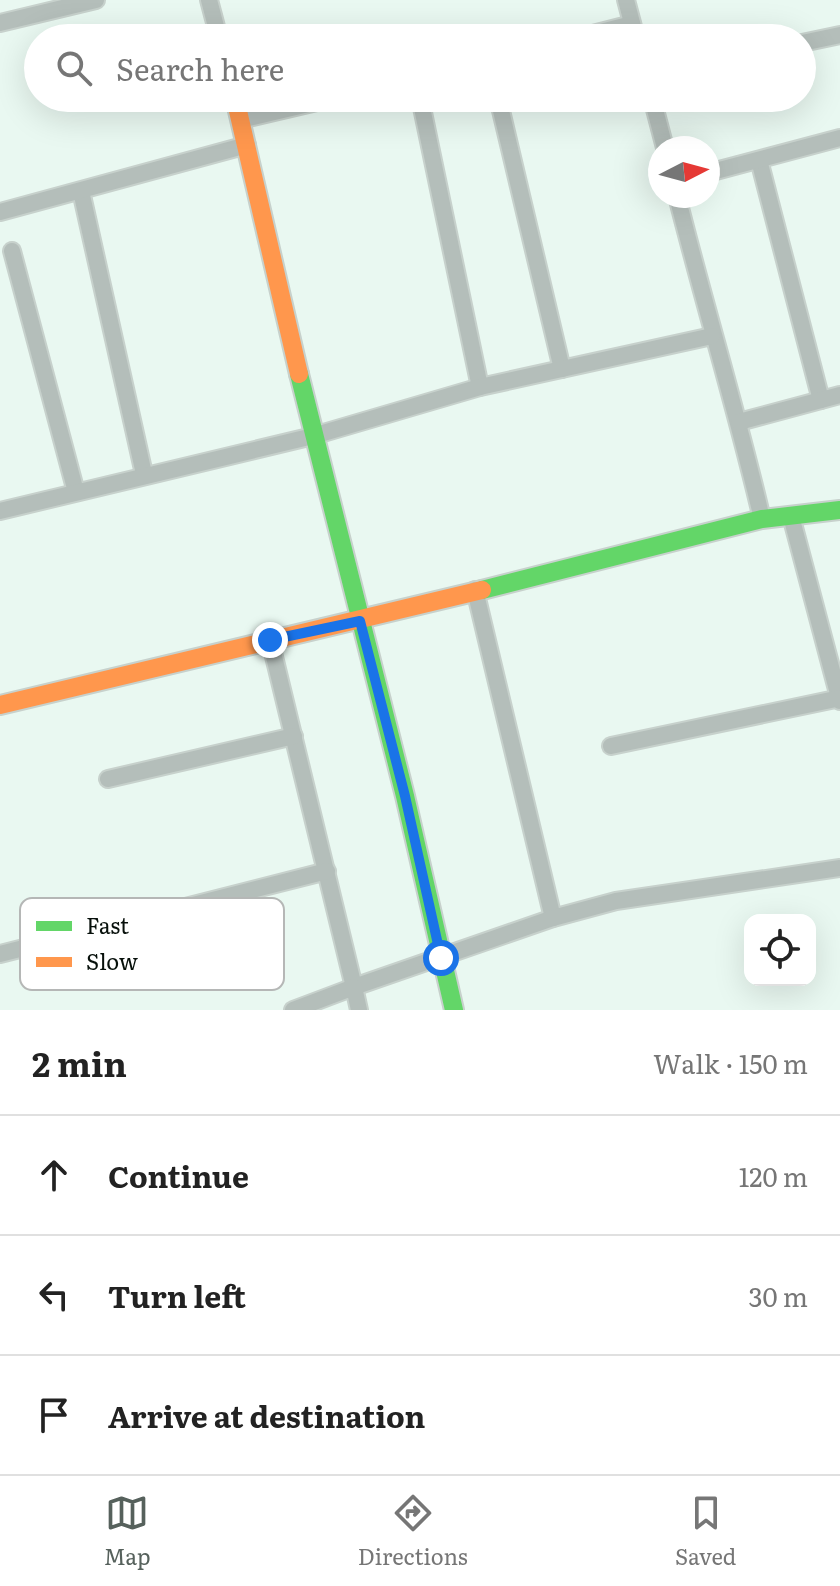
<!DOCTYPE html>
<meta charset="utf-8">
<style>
body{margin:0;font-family:Literata,serif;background:#f6f6f6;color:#222}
.controls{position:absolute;right:24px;bottom:24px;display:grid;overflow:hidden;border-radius:16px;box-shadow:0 8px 32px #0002}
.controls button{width:72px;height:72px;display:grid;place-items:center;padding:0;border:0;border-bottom:2px solid #e0e0e0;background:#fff;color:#222;font:40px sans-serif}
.compass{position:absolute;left:648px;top:136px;width:72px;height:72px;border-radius:50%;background:#fff;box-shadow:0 8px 32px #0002;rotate:84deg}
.stop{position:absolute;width:24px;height:24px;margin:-18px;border:6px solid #1a73e8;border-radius:50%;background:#fff}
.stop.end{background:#1a73e8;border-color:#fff;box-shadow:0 2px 8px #0008}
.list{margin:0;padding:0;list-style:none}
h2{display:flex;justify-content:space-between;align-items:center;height:104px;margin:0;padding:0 32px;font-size:34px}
h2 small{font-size:26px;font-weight:400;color:#767676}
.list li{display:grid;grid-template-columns:52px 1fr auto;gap:24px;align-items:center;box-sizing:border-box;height:120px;padding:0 32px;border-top:2px solid #e0e0e0}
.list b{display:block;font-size:30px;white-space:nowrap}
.list em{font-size:26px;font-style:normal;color:#767676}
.icon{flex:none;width:44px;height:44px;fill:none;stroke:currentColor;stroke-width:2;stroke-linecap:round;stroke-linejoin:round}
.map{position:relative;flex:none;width:840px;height:1010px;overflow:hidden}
.search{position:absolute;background:#fff;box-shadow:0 8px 32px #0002;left:24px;right:24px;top:24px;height:88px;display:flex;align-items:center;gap:20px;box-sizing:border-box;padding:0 28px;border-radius:44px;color:#767676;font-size:30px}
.sheet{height:464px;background:#fff}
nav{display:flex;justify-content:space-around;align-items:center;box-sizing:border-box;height:112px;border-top:2px solid #e0e0e0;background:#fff;font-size:22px;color:#767676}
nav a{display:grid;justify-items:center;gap:4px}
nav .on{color:#56615c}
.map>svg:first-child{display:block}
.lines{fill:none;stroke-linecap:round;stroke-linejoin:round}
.street-casing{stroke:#c7d1cc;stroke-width:20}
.fast-casing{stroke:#c7d1cc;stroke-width:22}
.slow-casing{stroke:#c7d1cc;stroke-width:22}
.street{stroke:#b4beba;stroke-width:16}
.fast{stroke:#63d668;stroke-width:18}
.slow{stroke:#ff974d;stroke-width:18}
.route{stroke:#1a73e8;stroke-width:10}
.key{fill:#fff;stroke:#b5b7b6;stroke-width:2}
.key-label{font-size:22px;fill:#07100b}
</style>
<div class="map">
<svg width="840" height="1010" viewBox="0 0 840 1010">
<rect width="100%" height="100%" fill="#e9f8f1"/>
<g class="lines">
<g class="street-casing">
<g id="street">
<path d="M209,0l10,38"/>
<path d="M626,0l10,38"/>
<path d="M0,23l96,-23"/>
<path d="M577,38l55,-14"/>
<path d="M802,43l38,-8"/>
<path d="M420,98l60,289"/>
<path d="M498,98l64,271"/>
<path d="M652,98l13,50"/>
<path d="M240,120l94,-22"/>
<path d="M759,160l62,240"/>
<path d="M708,173l132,-35"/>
<path d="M81,191l63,283"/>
<path d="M677,196c27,108 60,215 85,323"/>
<path d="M0,212l247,-67"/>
<path d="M12,251l64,241"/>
<path d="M739,422l101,-27"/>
<path d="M0,511l313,-75 167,-49 232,-51"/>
<path d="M791,516l49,185"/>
<path d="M475,590l78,328"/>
<path d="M270,640l84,347 199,-69 63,-17 224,-33"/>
<path d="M611,746l229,-48"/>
<path d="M108,779l186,-43"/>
<path d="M0,954l327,-83"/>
<path d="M293,1010l61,-23 5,23"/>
</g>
</g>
<g class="fast-casing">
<g id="fast">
<path d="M299,374l106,422 49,214"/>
<path d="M482,590l280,-71 78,-9"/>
</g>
</g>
<g class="slow-casing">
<g id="slow">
<path d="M235,98l64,276"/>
<path d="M0,705l482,-115"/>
</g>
</g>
<use href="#street" class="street"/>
<use href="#fast" class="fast"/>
<use href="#slow" class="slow"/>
</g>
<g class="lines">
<path class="route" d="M270,640l90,-19 45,175 36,162"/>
</g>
<rect x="20" y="898" width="264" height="92" rx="12" class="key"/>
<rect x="36" y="921" width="36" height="10" fill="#63d668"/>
<rect x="36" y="957" width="36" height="10" fill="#ff974d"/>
<g class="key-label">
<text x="86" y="934">Fast</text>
<text x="86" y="970">Slow</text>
</g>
</svg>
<div class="controls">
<button><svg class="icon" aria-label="locate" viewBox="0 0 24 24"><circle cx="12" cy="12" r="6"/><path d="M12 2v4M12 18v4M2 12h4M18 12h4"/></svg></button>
</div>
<svg class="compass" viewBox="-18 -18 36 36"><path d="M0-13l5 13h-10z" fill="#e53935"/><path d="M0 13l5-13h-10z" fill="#767676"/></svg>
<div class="stop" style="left:441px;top:958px"></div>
<div class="stop end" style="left:270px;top:640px"></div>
<div class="search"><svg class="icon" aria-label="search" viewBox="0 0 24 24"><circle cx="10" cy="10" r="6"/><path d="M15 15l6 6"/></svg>Search here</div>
</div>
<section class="sheet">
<h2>2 min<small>Walk · 150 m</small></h2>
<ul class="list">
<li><svg class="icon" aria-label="ahead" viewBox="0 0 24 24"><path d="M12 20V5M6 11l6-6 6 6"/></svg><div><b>Continue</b></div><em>120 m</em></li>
<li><svg class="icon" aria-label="left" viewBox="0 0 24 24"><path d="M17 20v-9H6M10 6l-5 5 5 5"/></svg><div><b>Turn left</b></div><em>30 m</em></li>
<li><svg class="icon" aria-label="arrive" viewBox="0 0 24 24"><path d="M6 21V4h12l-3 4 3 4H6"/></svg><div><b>Arrive at destination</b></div></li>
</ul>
</section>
<nav>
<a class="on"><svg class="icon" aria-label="map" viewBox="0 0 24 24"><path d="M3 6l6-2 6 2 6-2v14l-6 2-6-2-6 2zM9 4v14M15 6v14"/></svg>Map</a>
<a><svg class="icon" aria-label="directions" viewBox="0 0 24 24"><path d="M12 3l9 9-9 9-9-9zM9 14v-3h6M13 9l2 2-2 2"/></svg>Directions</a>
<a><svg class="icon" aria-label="saved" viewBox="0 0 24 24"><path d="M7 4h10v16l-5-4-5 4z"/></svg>Saved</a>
</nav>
